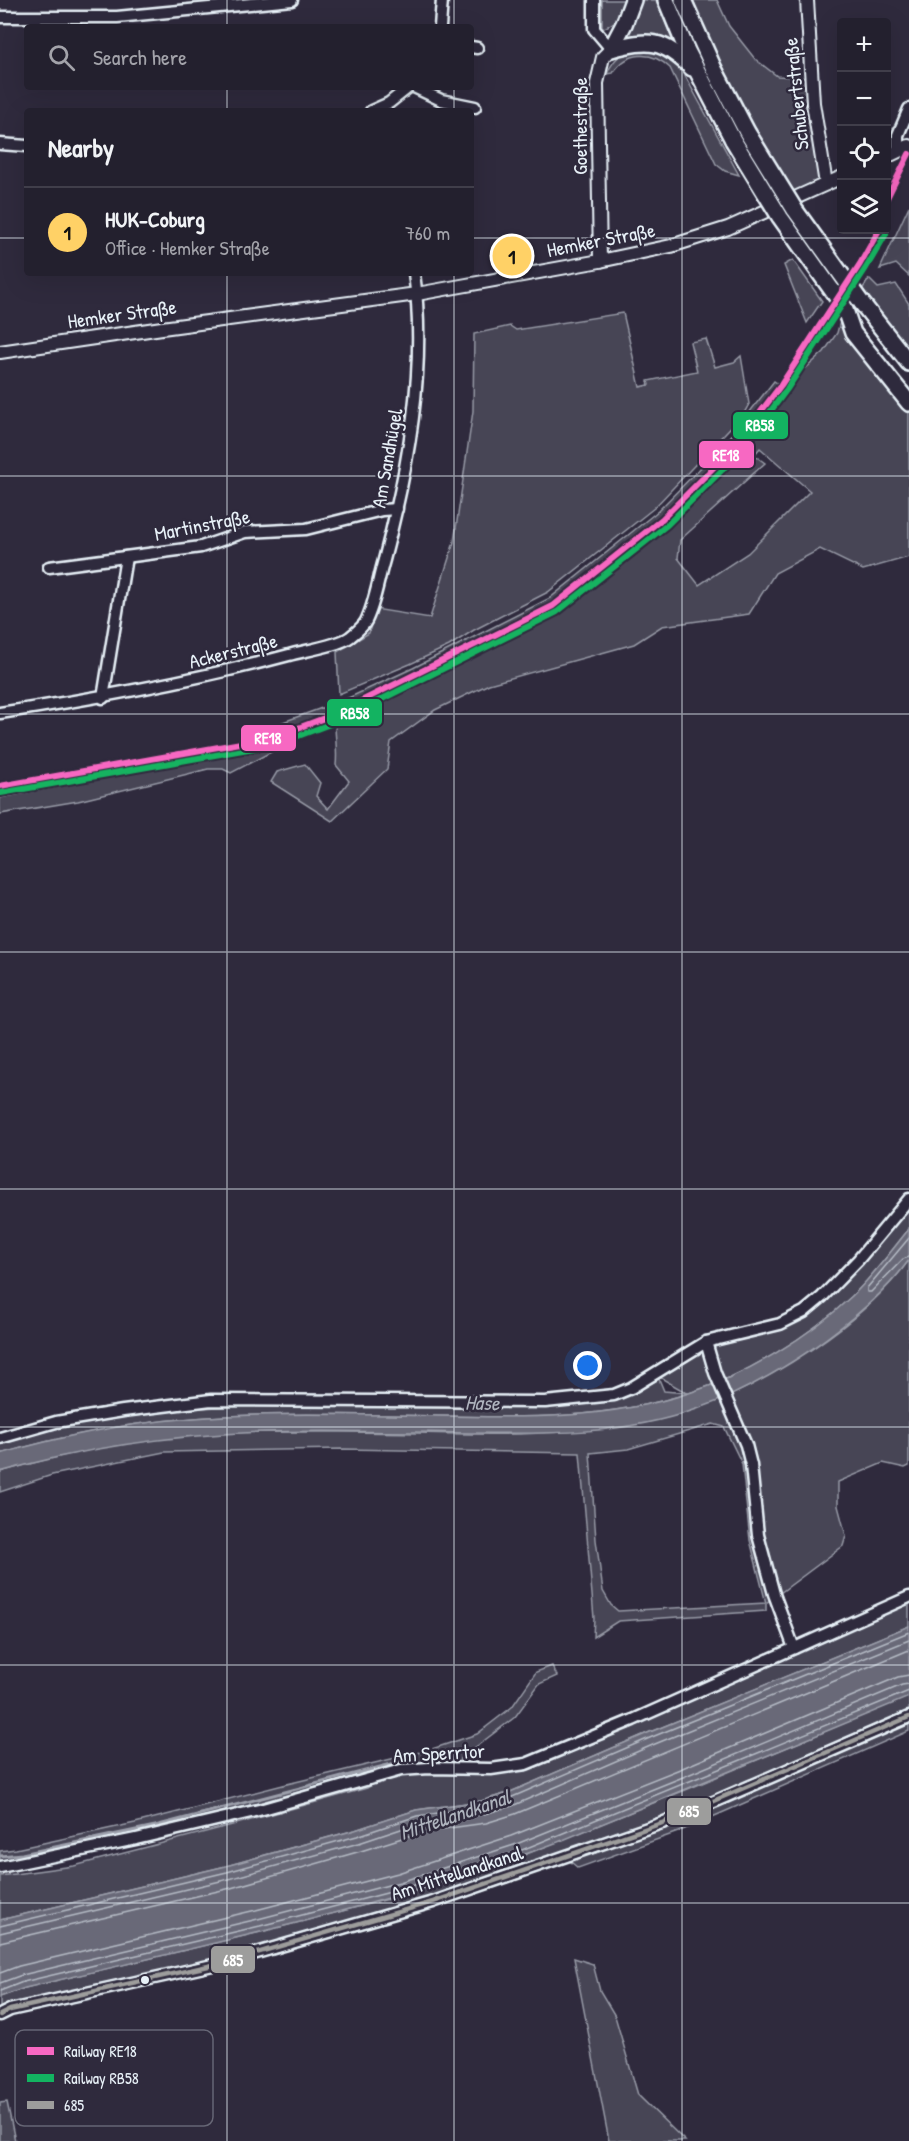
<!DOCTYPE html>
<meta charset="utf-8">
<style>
body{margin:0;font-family:"Patrick Hand",sans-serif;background:#2b2836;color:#f1f3f6}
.controls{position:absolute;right:18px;top:18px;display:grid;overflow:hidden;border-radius:6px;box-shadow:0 6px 24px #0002}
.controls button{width:54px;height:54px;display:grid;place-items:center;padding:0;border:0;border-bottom:2px solid #403e4a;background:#23202e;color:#f1f3f6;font:30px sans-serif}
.you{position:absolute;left:588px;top:1366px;width:21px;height:21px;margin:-15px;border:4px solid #fff;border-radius:50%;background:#1a73e8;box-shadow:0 0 0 9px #1a73e833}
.badge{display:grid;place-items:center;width:39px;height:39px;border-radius:50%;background:#ffd166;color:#111;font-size:20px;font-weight:700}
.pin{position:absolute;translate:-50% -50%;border:3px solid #fff;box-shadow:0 2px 6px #0006}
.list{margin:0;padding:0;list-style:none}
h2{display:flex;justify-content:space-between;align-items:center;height:78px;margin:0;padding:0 24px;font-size:26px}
h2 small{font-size:20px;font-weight:400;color:#a3a3aa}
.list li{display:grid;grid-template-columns:39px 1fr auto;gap:18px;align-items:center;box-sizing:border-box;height:90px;padding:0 24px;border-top:2px solid #403e4a}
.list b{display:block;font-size:22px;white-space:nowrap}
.list p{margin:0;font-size:20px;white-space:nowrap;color:#a3a3aa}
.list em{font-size:20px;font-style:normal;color:#a3a3aa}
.icon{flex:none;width:33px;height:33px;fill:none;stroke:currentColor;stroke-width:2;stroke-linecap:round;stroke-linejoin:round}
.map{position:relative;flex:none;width:909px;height:2141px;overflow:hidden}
.search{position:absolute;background:#23202e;box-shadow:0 6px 24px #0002;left:24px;top:24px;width:450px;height:66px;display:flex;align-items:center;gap:15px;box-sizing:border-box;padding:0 21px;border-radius:6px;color:#a3a3aa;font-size:22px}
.panel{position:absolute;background:#23202e;box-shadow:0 6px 24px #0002;left:24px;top:108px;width:450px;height:168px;border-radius:6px}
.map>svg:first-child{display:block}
.green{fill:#464455;stroke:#979aa6;stroke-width:1.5;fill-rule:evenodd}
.water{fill:#696978;stroke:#9c9fab;stroke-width:1.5}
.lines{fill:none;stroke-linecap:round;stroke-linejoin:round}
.shore{stroke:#b5bbc5;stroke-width:1.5}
.stream{stroke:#9c9fab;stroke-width:3}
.minor-casing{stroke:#e8f1f8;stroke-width:15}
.major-casing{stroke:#e8f1f8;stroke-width:16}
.highway-casing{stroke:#e8f1f8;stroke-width:20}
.minor{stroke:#2f2a3d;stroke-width:10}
.major{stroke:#2f2a3d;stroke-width:12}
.highway{stroke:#2f2a3d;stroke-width:15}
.highway-bridge-casing{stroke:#e8f1f8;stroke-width:20;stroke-linecap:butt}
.highway-bridge{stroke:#2f2a3d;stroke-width:15}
.bus-1-casing{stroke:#2f2a3d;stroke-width:9}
.bus-1{stroke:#9d9d9c;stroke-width:4.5}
.rail-1-casing{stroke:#2f2a3d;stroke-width:10}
.rail-2-casing{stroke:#2f2a3d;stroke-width:10}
.rail-1{stroke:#f768c2;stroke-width:6}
.rail-2{stroke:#13b361;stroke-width:6}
.grid{fill:none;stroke:#e8f1f8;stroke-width:1.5;stroke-opacity:0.55}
.bus-dot{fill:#e8f1f8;stroke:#2f2a3d;stroke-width:2}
.labels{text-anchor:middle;stroke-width:5;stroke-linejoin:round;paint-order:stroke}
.street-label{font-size:20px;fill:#e8f1f8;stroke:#2f2a3d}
.water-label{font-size:21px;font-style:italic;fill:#afb4be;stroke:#2f2a3d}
.key{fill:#2f2a3d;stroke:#666675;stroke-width:1.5}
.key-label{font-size:16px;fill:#e8f1f8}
.line-badge{stroke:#2f2a3d;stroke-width:2}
.badge-label{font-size:16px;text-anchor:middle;font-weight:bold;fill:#fff}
</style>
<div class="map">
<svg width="909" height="2141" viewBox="0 0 909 2141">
<rect width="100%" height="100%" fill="#2f2a3d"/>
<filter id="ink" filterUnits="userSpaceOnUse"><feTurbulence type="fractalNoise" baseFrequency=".0167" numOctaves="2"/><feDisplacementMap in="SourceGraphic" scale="12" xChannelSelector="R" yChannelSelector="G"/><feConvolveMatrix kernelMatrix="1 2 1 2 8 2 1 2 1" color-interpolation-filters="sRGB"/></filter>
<g filter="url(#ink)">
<g class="green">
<path d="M602,0h25c-5,17 -10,22 -25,29z"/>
<path d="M638,0h18l17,41 -51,2z"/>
<path d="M693,0h24l12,26 26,33 22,17 34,2 15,106 -37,17 -87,-155 -4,-33z"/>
<path d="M652,48l26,15 61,112 -14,-4 -9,-7 -46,-96c-18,-18 -43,-17 -57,5l-6,1c10,-24 22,-23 45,-26z"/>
<path d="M909,206v70l-13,-12 -16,5z"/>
<path d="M793,260l29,41 -15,22 -23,-58z"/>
<path d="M869,279l9,9 18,-4 13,20v59l-52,-66z"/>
<path d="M844,307l43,68 6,-5 16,18v169l-46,13 -43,-21 -45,24 -26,41 -87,12 -28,18 -145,40 -54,26 -44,32 -4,27 -55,52 -61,-39 6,-10 28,-8 15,19 -4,13 12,13 21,-28 -13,-16c2,-17 -2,-33 -1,-50l-61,22 -32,6 1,-10 29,-7 72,-26 69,-32 137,-70 108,-87 69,-70 47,-60 10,7 40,-36 13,-19zM760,448l50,43 -62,62 -49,32 -21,-27 2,-18 85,-77 -11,-8z"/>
<path d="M623,313l17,74 9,-2 -1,-4 49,-10 -7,-29 16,-3 9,28 19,-5 7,-6 8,48 -5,9 -90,95 -106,84 -74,38 -25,16 -39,18 -71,30 -2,-42 32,-19 6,-24 55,9 24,-76 19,-131 1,-77 36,-8 6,4z"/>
<path d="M313,730l-82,43 -8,-4h-15l-130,32 -78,13v-16l232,-45z"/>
<path d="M909,1199v30c-18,22 -36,47 -57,67 -42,40 -107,80 -163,97 -97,32 -200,23 -301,22 -68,-1 -137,-2 -206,4 -61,5 -123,18 -182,35v-12l58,-16 66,-12 145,-11 283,1 74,-7 33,-18 5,12 23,2 -33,-19 41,-27 109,-35z"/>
<path d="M909,1260v206l-4,2 -22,-5 -45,19v24l8,30 -3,10 -63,47 -17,-58 -9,-84 -25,-55c62,-28 140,-80 180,-136z"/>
<path d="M721,1399l26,59 26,140 -7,5v8l-148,10 -25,16 1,-19 -14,-165 -237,-4 -179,3 -112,23 -52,17v-20c59,-17 121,-30 182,-36 52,-5 106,-4 159,-4 127,0 259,15 380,-33zM713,1424l11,3 18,37 8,76 16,63 -148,8 -7,-6 -8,-14 -7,-51 -6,-87 38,-4z"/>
<path d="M909,1602v24l-259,106 -142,61 -27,8 -65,9 -61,20 -129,36 -226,54v-44l74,-10 166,-43 127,-35 31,-20 -14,1 -250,67 -117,23 -17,2v-10l16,-2 119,-26 152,-39 142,-34 48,-16 35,-27 24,-35 16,-6 5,10 -18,8 -24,33 -55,42 -4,13 86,-10z"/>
<path d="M909,1696v35l-231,101 -100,36 -14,-12 -342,107 -222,52v-18l25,-9 236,-56 143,-37 115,-38 169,-68z"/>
<path d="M574,1958l19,6 7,27 15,25 23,79 47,46h-76z"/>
<path d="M7,2102l8,39h-15v-38z"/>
</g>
<g class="water">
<path d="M909,1229v31c-25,35 -62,64 -96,88 -37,25 -74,46 -116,61 -73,26 -149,25 -225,24 -70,-1 -140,-3 -209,-1 -89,3 -177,15 -263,40v-18c59,-17 121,-30 182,-35 69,-6 138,-5 206,-4 101,1 204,10 301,-22 56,-17 121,-57 163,-97 21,-20 39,-45 57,-67z"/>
<path d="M909,1626v71l-351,145c-172,66 -354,103 -533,146l-25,9v-77l226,-54 129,-36 61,-20 65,-9 27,-8 142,-61z"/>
</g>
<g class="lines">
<g class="shore">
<path d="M909,1238l-42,50v4h4l32,-33 6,-2"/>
<path d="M0,1926l227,-54 130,-36 60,-20 65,-9 28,-9 142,-61 257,-105"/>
<path d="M0,1933l229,-54 130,-36 60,-20 65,-9 28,-8 143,-62 254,-104"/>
<path d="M0,1942l231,-54 130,-37 60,-19 65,-9 29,-9 394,-164"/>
<path d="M0,1973l19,-7 237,-56 142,-37 113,-37 169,-67 218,-92 11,-2"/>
<path d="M0,1983l22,-8 236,-56 142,-37 114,-37 169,-68 219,-92 7,-1"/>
<path d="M0,1991l23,-9 237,-56 142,-37 115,-37 392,-161"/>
</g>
<path class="stream" d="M0,1856l22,-2 133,-28 248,-65"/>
<g class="minor-casing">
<g id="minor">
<path d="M594,0v29l17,20"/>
<path d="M0,17h117l175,-17"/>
<path d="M440,27l2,-27"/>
<path d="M471,47l6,1"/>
<path d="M414,87l27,13 34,7"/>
<path d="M371,111l18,-8 20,-16"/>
<path d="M0,144l27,2"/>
<path d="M898,151v-16l11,-26"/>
<path d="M49,567l152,-20 44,-15 61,-3 76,-19 15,-1"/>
<path d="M103,698l23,-141"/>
<path d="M0,713c99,-15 192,-32 289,-58 14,-4 51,-10 61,-18 5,-4 13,-10 16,-16 9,-18 12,-41 18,-61 24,-92 43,-191 30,-287"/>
<path d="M706,1342l9,31 31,72 5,20 7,70 16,59 20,54"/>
<path d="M0,1438l56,-16 67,-11 88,-11 334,2 69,-7 17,-7 75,-46 74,-18 24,-12 18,-15 36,-37 51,-61"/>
<path d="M0,1867l136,-28 127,-30 138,-39 28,-2 62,1 35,-5 107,-44 276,-123"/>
<path d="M0,2015l10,-5 212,-47 211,-61 229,-79 54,-22 193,-84"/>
</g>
</g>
<g class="major-casing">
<g id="major">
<path d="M807,0l6,103 13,81"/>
<path d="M886,157l23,-11"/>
<path d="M600,261l-3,-178 6,-26 8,-8"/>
<path d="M0,352l162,-24 255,-34 183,-33 71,-15 57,-18 114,-51"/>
</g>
</g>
<g class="highway-casing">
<g id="highway">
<path d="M666,0l21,51 46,89"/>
<path d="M683,0l31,69 33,63"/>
<path d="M611,49c40,-10 51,-10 81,19"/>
<path d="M611,49l13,-25 9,-24"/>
<path d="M861,302l48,61"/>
<path d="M844,307l9,26 56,70"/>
</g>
</g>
<use href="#minor" class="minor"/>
<use href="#major" class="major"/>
<use href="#highway" class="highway"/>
<g class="highway-bridge-casing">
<g id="highway-bridge">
<path d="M747,132l48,78 66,92"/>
<path d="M733,140l47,77 64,90"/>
</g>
</g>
<use href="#highway-bridge" class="highway-bridge"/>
<g class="bus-1-casing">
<path id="bus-1" d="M0,2015l10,-5 212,-47 211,-61 229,-79 247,-106"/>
</g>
<use href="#bus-1" class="bus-1"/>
<g class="rail-1-casing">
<g id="rail-1">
<path d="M886,200l23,-46"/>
<path d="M0,786l274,-49 61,-23 218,-108 109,-87 73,-73 46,-61 79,-121 19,-34"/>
</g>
</g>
<g class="rail-2-casing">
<path id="rail-2" d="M1,793l276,-49 61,-23 219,-109 110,-87 74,-74 46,-62 79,-121 20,-34"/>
</g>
<use href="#rail-1" class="rail-1"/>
<use href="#rail-2" class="rail-2"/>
</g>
</g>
<path class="grid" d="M227,0v27M454,0v27M682,0v2141M227,87v24M454,87v24M0,238h27M471,238h438M227,273v1868M454,273v1868M0,476h909M0,714h909M0,952h909M0,1189h909M0,1427h909M0,1665h909M0,1903h909"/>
<circle class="bus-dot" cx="145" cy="1980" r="5"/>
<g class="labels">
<g class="street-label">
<text transform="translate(796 94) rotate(-96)" y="7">Schubertstraße</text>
<text transform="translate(580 126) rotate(-90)" y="7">Goethestraße</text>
<text transform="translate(601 240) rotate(-11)" y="7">Hemker Straße</text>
<text transform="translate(122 314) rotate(-8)" y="7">Hemker Straße</text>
<text transform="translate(387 458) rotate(-80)" y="7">Am Sandhügel</text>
<text transform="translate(202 525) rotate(-11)" y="7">Martinstraße</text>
<text transform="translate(233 651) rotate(-14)" y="7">Ackerstraße</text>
<text transform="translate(439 1753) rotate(-3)" y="7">Am Sperrtor</text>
<text transform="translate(457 1873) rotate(-18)" y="7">Am Mittellandkanal</text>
</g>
<g class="water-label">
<text transform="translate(482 1403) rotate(1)" y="7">Hase</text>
<text transform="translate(455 1815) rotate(-19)" y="7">Mittellandkanal</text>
</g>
</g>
<rect x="15" y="2030" width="198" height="96" rx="9" class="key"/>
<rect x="27" y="2047" width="27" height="8" fill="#f768c2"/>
<rect x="27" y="2074" width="27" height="8" fill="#13b361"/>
<rect x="27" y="2101" width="27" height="8" fill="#9d9d9c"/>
<g class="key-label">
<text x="64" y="2057">Railway RE18</text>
<text x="64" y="2084">Railway RB58</text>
<text x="64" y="2111">685</text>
</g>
<g class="line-badge">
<rect x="732" y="411" width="57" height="29" rx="6" fill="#13b361"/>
<rect x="698" y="440" width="57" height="29" rx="6" fill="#f768c2"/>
<rect x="326" y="698" width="57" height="29" rx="6" fill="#13b361"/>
<rect x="240" y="724" width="57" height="28" rx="6" fill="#f768c2"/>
<rect x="666" y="1797" width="46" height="29" rx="6" fill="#9d9d9c"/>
<rect x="210" y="1945" width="46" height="29" rx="6" fill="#9d9d9c"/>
</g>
<g class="badge-label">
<text x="760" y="431">RB58</text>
<text x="726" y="461">RE18</text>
<text x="355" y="719">RB58</text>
<text x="268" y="744">RE18</text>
<text x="689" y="1817">685</text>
<text x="233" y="1966">685</text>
</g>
</svg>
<div class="controls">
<button>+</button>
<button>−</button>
<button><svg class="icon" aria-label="locate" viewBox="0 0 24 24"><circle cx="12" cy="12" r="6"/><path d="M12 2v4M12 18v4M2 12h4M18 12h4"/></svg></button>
<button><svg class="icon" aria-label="layers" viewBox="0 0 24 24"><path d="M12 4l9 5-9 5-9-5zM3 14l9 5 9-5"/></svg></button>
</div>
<div class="you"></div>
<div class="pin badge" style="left:512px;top:256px">1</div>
<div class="search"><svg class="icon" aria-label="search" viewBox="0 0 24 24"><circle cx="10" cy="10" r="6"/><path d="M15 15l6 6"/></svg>Search here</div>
<section class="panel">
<h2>Nearby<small></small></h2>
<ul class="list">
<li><span class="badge">1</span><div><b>HUK-Coburg</b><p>Office · Hemker Straße</p></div><em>760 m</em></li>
</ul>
</section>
</div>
